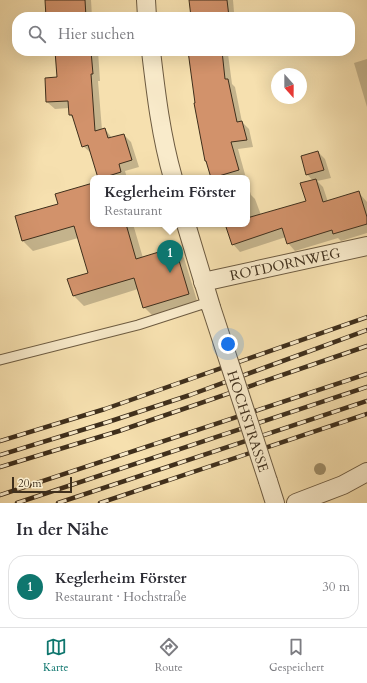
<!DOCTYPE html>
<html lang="de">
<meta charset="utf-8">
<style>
body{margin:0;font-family:Cardo,serif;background:#f7f7f7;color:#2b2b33}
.compass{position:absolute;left:271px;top:68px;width:36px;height:36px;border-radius:50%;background:#fff;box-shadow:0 4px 16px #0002;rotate:159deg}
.scale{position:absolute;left:12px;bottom:10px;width:60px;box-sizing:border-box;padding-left:4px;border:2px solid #3f2f1c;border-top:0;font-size:11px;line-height:14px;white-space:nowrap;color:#3f2f1c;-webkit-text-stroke:3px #f9ebcb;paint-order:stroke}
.you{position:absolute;left:228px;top:344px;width:14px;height:14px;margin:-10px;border:3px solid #fff;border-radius:50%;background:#1a73e8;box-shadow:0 0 0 6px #1a73e833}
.badge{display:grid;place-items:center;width:26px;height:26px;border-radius:50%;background:#0f766e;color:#fff;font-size:13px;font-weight:700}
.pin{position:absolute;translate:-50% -33px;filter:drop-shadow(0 1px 2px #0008)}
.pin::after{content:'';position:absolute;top:21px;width:14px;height:12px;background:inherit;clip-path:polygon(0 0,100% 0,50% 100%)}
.popup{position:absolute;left:90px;top:175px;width:160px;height:52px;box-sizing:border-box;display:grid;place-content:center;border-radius:8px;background:#fff;filter:drop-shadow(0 1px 3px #0005);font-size:13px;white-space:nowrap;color:#7c7c81}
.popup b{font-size:15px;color:#2b2b33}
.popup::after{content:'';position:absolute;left:50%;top:100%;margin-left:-8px;border:8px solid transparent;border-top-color:#fff}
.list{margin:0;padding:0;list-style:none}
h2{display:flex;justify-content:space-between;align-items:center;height:52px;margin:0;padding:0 16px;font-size:17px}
h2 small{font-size:13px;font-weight:400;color:#7c7c81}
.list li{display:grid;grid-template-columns:26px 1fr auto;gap:12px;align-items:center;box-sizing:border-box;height:64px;margin:0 8px 8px;padding:0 8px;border:1px solid #e1e1e2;border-radius:16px}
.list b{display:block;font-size:15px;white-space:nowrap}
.list p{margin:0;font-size:13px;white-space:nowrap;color:#7c7c81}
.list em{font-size:13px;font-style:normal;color:#7c7c81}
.icon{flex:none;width:22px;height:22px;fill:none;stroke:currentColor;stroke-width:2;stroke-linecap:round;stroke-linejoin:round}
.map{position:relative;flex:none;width:367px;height:503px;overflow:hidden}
.search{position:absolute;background:#fff;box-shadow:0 4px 16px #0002;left:12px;right:12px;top:12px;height:44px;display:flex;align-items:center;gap:10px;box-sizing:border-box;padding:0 14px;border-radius:16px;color:#7c7c81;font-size:15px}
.sheet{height:124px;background:#fff}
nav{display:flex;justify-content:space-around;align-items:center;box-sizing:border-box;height:56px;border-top:1px solid #e1e1e2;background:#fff;font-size:11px;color:#7c7c81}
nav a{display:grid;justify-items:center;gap:2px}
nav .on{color:#0f766e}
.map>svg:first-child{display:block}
.shadow{fill:#0003}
.building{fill:#d2926b;stroke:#3f2f1c}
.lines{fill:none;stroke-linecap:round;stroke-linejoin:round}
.service-casing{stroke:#6d5b41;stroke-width:11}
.minor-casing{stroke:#6d5b41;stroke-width:20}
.service{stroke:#f9ebcb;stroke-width:9}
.minor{stroke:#f9ebcb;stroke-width:18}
.rail-casing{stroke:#3f2f1c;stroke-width:4.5}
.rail{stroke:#f9ebcb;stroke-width:3;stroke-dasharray:9;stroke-linecap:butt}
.minor-bridge-casing{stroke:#6d5b41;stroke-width:20;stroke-linecap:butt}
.minor-bridge{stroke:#f9ebcb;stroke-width:18}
.tree{fill:#a08f6a}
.labels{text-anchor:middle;stroke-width:3;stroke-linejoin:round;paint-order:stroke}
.street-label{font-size:14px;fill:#3f2f1c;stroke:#f9ebcb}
</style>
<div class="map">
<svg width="367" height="503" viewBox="0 0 367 503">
<rect width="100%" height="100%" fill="#f6e0af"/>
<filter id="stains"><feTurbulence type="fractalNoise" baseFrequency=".005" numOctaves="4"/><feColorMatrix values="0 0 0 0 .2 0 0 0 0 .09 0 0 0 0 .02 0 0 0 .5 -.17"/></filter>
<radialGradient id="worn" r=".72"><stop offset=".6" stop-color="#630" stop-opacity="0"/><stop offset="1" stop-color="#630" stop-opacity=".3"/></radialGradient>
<g class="shadow">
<path d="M46,0h45l1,17h-45z"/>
<path d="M190,0h43l1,12 -36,4z"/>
<path d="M56,51h42l2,30h-2l4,49 3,-1 7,9 12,-3 7,7 8,25 -14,4 2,7h-28l-8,-25 -8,-7 -8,-26 -5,-5 -1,-7 -14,1 -8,-7 11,-24z"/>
<path d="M189,51h36l3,3 4,30 3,3 7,35 7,7 4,18 -15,2 8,29h-34l-6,-17z"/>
<path d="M367,59v48l-13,-44z"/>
<path d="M318,152l7,7 6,19 -14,3 6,6 5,15 31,-9 8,9v31l-26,8 -3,-3 -43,13 -7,-8 -2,-6 -46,15 -7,-8 -7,-20h21v-43l4,14 4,4 6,16 46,-13 6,-21 -6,-7z"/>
<path d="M93,184v40h40l10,34 31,-10 10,10 14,46 -44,13 -10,-10 -6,-18 -54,17 -10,-10 15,-22 -11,-36 -45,13 -10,-10 36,-37z"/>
</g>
<g class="building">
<path d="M45,0h40l1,17h-40z"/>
<path d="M189,0h38l2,17h-38z"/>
<path d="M55,51h36l2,23h-2l4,57 10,-3 3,10 16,-4 8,26 -13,4 2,8 -19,6h-4l-10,-33 -6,2 -10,-32h-3l-1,-14 -22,1 -1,-24 12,-1z"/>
<path d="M188,51h34l3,28h3l9,43 5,-1 5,19 -16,2 8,28 -27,8h-1l-5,-17h-1l-11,-58h1z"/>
<path d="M318,151l6,19 -18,5 -5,-19z"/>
<path d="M316,179l7,23 36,-11 8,26v7l-34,10 -1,-4 -45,14 -5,-16 -50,17 -7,-21h22v-6l59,-17 -6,-18z"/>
<path d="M93,183v41h33l10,35 39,-12 14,47 -46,14 -9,-30 -61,18 -6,-17 21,-6 -14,-47 -52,15 -7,-25 43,-12 -3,-10z"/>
</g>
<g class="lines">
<g class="service-casing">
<path id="service" d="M0,360l138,-35 71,-23"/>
</g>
<g class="minor-casing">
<g id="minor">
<path d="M146,0l1,17"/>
<path d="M151,51c5,43 10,85 22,127"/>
<path d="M186,224l25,83"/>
<path d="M203,282l164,-36"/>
<path d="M268,481l7,22"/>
<path d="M296,503l47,-18 24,-13"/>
</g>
</g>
<use href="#service" class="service"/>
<use href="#minor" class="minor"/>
<g class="rail-casing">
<g id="rail">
<path d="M0,441l105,-32 262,-92"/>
<path d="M0,455l108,-33 82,-27 177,-65"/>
<path d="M0,467l119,-36 248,-85"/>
<path d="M0,495l367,-121"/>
<path d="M17,503l350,-116"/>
<path d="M58,503l309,-102"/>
<path d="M100,503l267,-89"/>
</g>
</g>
<use href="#rail" class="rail"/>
<g class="minor-bridge-casing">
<path id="minor-bridge" d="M211,307l57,174"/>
</g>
<use href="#minor-bridge" class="minor-bridge"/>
</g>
<circle class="tree" cx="320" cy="469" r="6"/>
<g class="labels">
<g class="street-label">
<text transform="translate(285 264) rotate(-12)" y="5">ROTDORNWEG</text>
<text transform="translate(248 421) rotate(72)" y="5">HOCHSTRASSE</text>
</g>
</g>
<rect width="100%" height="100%" filter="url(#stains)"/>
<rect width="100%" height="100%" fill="url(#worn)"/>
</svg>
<svg class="compass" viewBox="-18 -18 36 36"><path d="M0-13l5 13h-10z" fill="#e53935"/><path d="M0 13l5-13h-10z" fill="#7c7c81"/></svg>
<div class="scale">20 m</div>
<div class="you"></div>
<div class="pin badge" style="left:170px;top:273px">1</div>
<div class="popup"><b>Keglerheim Förster</b>Restaurant</div>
<div class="search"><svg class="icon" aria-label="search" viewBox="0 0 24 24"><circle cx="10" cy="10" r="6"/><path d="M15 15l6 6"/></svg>Hier suchen</div>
</div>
<section class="sheet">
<h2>In der Nähe<small></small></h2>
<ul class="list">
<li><span class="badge">1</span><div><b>Keglerheim Förster</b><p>Restaurant · Hochstraße</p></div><em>30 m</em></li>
</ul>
</section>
<nav>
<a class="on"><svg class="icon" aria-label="map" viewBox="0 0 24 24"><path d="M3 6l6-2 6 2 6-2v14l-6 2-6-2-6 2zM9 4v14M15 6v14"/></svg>Karte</a>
<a><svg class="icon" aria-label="directions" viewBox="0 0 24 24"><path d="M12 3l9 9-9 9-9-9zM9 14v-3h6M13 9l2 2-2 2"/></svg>Route</a>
<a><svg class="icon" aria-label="saved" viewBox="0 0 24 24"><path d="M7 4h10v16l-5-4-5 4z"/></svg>Gespeichert</a>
</nav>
